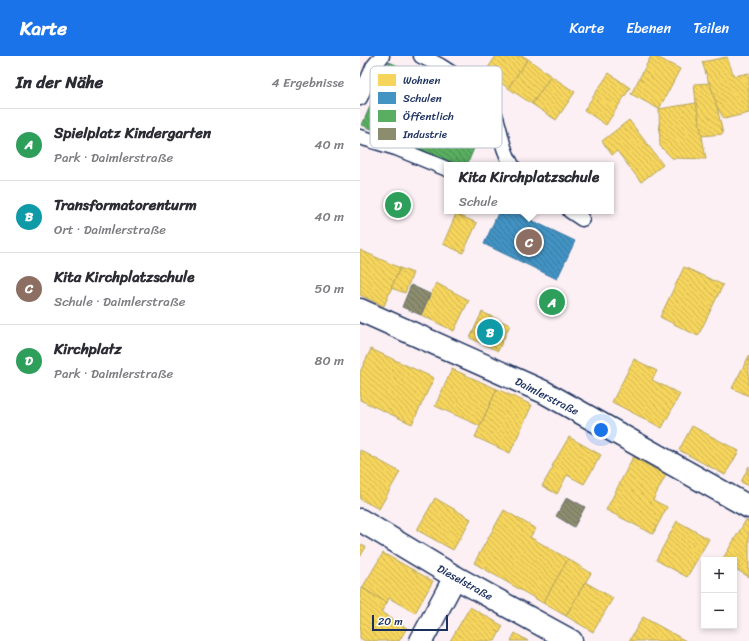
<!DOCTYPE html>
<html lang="de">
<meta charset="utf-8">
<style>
body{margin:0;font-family:Sriracha,sans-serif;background:#f7f7f7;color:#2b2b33}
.controls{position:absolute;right:12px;bottom:12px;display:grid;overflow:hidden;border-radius:0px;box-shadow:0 2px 6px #0003}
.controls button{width:36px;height:36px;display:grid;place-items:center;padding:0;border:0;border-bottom:1px solid #e1e1e2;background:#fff;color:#2b2b33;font:20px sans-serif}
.scale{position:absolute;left:12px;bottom:10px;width:76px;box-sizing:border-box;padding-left:4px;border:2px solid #1b2f5e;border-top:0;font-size:11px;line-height:14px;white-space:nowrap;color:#1b2f5e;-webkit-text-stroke:3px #fff;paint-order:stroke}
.you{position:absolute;left:241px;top:374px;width:14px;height:14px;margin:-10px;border:3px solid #fff;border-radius:50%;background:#1a73e8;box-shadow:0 0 0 6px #1a73e833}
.badge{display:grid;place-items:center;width:26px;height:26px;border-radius:50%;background:#1a73e8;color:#fff;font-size:13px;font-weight:700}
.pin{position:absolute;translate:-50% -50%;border:2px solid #fff;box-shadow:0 1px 4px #0006}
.popup{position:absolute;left:84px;top:106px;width:170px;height:52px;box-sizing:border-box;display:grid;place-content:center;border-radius:0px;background:#fff;filter:drop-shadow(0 1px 3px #0005);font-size:13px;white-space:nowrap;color:#7c7c81}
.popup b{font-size:15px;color:#2b2b33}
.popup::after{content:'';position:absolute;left:50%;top:100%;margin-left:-8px;border:8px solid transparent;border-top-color:#fff}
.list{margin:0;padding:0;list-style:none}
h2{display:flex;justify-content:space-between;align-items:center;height:52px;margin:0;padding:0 16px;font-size:17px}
h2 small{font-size:13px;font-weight:400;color:#7c7c81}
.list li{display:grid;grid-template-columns:26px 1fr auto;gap:12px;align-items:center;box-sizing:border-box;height:72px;padding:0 16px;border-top:1px solid #e1e1e2}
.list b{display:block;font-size:15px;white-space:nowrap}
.list p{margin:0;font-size:13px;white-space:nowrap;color:#7c7c81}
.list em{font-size:13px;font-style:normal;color:#7c7c81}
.map{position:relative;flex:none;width:389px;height:585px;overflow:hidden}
header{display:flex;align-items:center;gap:24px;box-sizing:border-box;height:56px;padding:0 20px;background:#1a73e8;color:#fff}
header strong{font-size:19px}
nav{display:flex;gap:22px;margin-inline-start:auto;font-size:14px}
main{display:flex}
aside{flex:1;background:#fff}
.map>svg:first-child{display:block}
.homes{fill:url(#homes-back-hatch);stroke:#b4a35d}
.schools{fill:url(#schools-back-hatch);stroke:#3775a5}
.public{fill:url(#public-back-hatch);stroke:#478860}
.industry{fill:url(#industry-back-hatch);stroke:#6a7069}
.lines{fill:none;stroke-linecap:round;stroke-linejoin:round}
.lane-casing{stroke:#1b2f5e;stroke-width:17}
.street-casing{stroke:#1b2f5e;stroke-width:25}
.lane{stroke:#fff;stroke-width:14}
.street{stroke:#fff;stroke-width:22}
.labels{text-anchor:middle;stroke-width:4;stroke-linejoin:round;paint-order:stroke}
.street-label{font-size:11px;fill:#1b2f5e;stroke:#fff}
.key{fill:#fff;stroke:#bbc1cf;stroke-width:1}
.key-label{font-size:11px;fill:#1b2f5e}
</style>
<header>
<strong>Karte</strong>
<nav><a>Karte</a><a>Ebenen</a><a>Teilen</a></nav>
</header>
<main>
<aside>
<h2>In der Nähe<small>4 Ergebnisse</small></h2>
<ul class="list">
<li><span class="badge" style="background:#2e9e5b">A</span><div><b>Spielplatz Kindergarten</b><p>Park · Daimlerstraße</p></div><em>40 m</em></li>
<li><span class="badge" style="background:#0f9aa8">B</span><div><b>Transformatorenturm</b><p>Ort · Daimlerstraße</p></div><em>40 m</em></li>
<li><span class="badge" style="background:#8d6e63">C</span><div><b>Kita Kirchplatzschule</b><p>Schule · Daimlerstraße</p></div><em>50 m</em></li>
<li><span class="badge" style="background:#2e9e5b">D</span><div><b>Kirchplatz</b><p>Park · Daimlerstraße</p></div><em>80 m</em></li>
</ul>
</aside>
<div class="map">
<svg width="389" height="585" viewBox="0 0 389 585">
<defs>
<pattern id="homes-back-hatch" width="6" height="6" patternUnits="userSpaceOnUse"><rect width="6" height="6" fill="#f6d55c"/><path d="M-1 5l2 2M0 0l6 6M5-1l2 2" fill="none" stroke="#d2b752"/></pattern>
<pattern id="schools-back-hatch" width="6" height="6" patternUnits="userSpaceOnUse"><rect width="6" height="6" fill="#4393c3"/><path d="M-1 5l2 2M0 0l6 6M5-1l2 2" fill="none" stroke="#3778a2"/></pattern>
<pattern id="public-back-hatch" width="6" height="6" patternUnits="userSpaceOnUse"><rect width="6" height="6" fill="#5aae61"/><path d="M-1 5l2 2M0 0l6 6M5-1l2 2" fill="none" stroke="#4a8e53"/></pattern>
<pattern id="industry-back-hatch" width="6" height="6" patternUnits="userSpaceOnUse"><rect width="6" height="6" fill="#8c8c6e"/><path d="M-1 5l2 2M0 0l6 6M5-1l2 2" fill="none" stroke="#72735e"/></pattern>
</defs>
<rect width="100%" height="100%" fill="#fcf0f4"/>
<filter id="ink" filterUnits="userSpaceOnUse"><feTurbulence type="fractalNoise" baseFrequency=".025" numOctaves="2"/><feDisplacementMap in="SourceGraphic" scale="8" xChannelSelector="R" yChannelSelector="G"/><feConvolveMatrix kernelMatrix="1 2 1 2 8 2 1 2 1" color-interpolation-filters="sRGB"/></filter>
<g filter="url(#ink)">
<g class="homes">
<path d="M136,0h27l5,3 -20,29 -23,-16z"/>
<path d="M291,0h4l25,13 -21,40 -28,-15z"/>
<path d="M367,1l7,19 15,-3v40l-25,6 -7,-12 -15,-45z"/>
<path d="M168,3l23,17 -19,28 -24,-16z"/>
<path d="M249,17l21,15 -24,37 -22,-15z"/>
<path d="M191,20l24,16 -19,28 -24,-16z"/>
<path d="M350,27l7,24 6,27 -22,2 -5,-33 -2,-19z"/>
<path d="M336,47l10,56 -34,-1 -12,-12 -1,-37z"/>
<path d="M269,64l34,45 -22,17 -24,-31 -5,4 -10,-14z"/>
<path d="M96,158l21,9 -14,30 -20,-9z"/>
<path d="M0,194l40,18 -16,38 -24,-11z"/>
<path d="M324,211l39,18 -25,51 -38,-19z"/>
<path d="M40,212l13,5 -8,20 -14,-5z"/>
<path d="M76,227l33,17 -15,31 -33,-16z"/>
<path d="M122,256l28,13 -12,26 -28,-13z"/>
<path d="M11,293l63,29 -22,46 -52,-24v-28z"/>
<path d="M389,300v40l-17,-8z"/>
<path d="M274,303l23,12 -5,9 28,14 -18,34 -50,-26z"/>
<path d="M92,313l45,20 -17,37 -45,-20z"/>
<path d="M137,333l35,16 -22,48 -35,-16z"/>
<path d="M332,370l47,25 -14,24 -46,-25z"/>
<path d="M209,381l32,18 -17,29 -17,-9 -10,19 -15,-8 11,-19 -1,-1z"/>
<path d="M0,394l40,22 -21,37 -19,-10z"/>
<path d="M273,401l33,18 -13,25 14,7 -14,27 -47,-24z"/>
<path d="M389,410v20l-8,-4z"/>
<path d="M75,442l36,21 -18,31 -36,-20z"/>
<path d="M144,454l32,19 -6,8 38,22 -25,44 -69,-40z"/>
<path d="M386,464l3,2v55l-15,-9v-8h-12z"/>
<path d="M317,465l32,18 -22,38 -31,-17z"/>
<path d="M0,488l6,3 -6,10z"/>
<path d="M23,497l50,28 -18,32 -26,-15 -2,5 -25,-15z"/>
<path d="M208,503l23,14 -25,43 -23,-13z"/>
<path d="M225,526l28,16 -20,34 -27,-16z"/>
<path d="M2,532l25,15 -6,9 26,16 -8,13h-34l-5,-3v-47z"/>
<path d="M110,551l33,19 -8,15h-45z"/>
<path d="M283,561l43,24h-57z"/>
<path d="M155,577l13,8h-17z"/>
</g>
<path class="schools" d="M139,155h13l63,30 -18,38 -73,-35z"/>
<path class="public" d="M29,6l31,13 -7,15 73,30 -19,45h-10l-95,-40z"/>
<g class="industry">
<path d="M51,229l19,9 -9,21 -19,-8z"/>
<path d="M207,441l18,10 -11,20 -18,-11z"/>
</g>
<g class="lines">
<g class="lane-casing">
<g id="lane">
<path d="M61,0c23,10 41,23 59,40 5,6 12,12 15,19 7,18 6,33 17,50"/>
<path d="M0,42l13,-31 9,-11"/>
<path d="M0,81l36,11 51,21"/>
<path d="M210,155l12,8"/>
</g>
</g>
<g class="street-casing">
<g id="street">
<path d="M0,254l184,82 205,115"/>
<path d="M0,464l95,57 116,64"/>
<path d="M61,585l34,-64"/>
</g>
</g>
<use href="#lane" class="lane"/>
<use href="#street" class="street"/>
</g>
</g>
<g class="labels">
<g class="street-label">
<text transform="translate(187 340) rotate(27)" y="4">Daimlerstraße</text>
<text transform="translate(105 526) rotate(29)" y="4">Dieselstraße</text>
</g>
</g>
<rect x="10" y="10" width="132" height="82" rx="6" class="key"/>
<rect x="18" y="18" width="18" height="12" fill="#f6d55c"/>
<rect x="18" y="36" width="18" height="12" fill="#4393c3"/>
<rect x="18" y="54" width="18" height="12" fill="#5aae61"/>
<rect x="18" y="72" width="18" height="12" fill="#8c8c6e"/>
<g class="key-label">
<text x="43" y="28">Wohnen</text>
<text x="43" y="46">Schulen</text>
<text x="43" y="64">Öffentlich</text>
<text x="43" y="82">Industrie</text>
</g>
</svg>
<div class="controls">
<button>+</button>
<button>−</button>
</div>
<div class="scale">20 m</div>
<div class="you"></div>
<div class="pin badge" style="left:192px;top:246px;background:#2e9e5b">A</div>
<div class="pin badge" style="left:130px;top:276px;background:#0f9aa8">B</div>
<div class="pin badge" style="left:169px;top:186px;background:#8d6e63">C</div>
<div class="popup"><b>Kita Kirchplatzschule</b>Schule</div>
<div class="pin badge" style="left:38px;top:149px;background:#2e9e5b">D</div>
</div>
</main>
